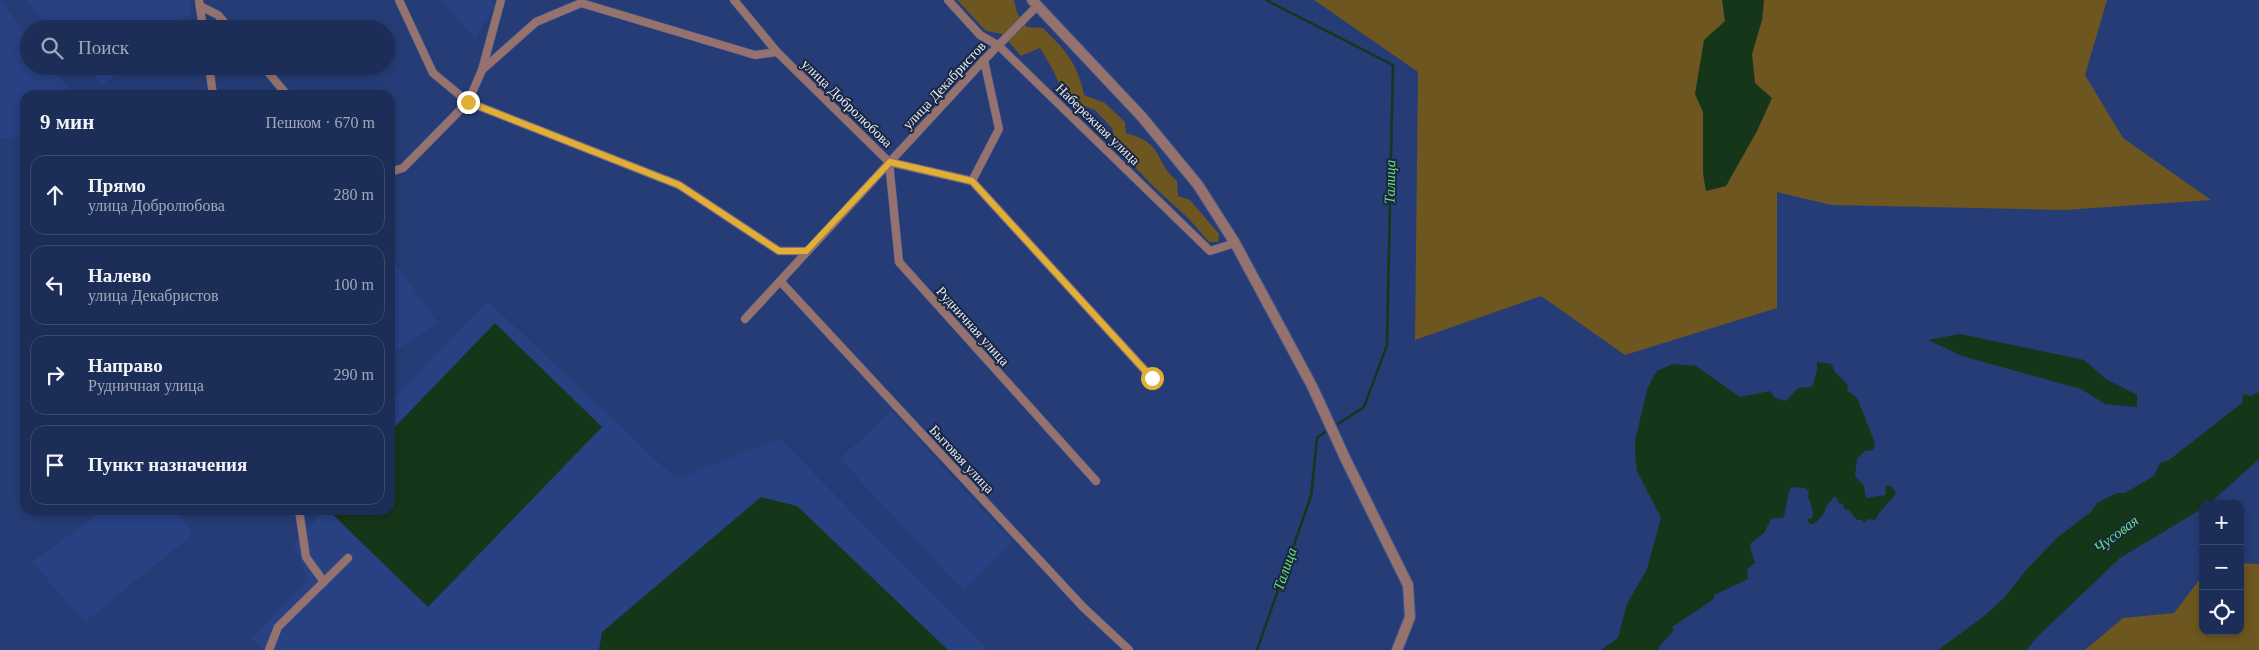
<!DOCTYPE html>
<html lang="ru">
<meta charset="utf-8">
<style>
body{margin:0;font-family:Georgia,serif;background:#293961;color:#f1f3f6}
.controls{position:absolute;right:15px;bottom:15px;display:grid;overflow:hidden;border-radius:10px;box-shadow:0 2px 8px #0003}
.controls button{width:45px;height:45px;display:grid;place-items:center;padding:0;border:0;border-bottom:1px solid #3a496e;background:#1c2d58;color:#f1f3f6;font:25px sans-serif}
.stop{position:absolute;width:15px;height:15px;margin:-11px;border:4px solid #e0af34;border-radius:50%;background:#fff}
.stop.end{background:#e0af34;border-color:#fff;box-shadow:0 1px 5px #0008}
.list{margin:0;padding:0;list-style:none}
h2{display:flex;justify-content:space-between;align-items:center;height:65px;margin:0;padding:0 20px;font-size:21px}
h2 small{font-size:16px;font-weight:400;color:#a0a8ba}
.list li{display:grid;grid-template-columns:32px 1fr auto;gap:15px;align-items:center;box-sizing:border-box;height:80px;margin:0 10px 10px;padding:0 10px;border:1px solid #3a496e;border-radius:15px}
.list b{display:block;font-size:19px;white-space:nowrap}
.list p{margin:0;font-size:16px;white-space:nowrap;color:#a0a8ba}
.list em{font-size:16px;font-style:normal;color:#a0a8ba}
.icon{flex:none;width:28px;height:28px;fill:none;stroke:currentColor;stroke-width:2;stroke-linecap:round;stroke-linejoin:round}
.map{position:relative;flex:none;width:2259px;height:650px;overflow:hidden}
.search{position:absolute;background:#1c2d58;box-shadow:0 2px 8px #0003;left:20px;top:20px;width:375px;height:55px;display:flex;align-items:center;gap:12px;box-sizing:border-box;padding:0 18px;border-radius:28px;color:#a0a8ba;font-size:19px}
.panel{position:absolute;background:#1c2d58;box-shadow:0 2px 8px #0003;left:20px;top:90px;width:375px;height:425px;border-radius:15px}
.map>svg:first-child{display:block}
.built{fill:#284183}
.green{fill:#6d561f}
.water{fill:#163619}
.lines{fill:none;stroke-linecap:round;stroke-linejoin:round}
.stream{stroke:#163619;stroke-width:2.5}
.minor-casing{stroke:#43588b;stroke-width:9}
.tertiary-casing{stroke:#43588b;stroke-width:12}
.minor{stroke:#96726e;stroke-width:8}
.tertiary{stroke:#96726e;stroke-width:10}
.route{stroke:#e0af34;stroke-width:6}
.labels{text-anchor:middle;stroke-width:4;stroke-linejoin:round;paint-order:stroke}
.street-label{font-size:14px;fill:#e3eaf8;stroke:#1a2640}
.water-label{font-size:15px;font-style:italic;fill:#64e472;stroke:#1a2640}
</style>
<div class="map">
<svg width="2259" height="650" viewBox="0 0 2259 650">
<rect width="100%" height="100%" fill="#253c76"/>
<g class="built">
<path d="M0,0l29,37v29h22l22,29h-48v40l-25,4z"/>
<path d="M26,0h163l2,13 -20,16h-119z"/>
<path d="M441,0h52l1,7 -19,31z"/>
<path d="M86,66h40l-23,19z"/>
<path d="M390,256l48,67 -48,31z"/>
<path d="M488,301l188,178 103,-41 209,212h-724l-12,-12 56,-58 -15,-37 27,-27 -5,-6h75v-108z"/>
<path d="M891,411l121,131 -49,48 -123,-131z"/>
<path d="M112,510h66l14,25 -107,87 -53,-60 64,-46z"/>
</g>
<g class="green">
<path d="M957,0h57l3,13 10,14 16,1c23,23 34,34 41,67l21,8 20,19 1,11c40,11 27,28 51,48l1,15 12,4 29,34 -1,8h-9l-20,-23 -37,-34 -35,-37 -5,-20 -17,-18 -29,-10 -12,-28 -14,-24 -19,8 -19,-22 -16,-3z"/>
<path d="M1314,0h793l-22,75 38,63 88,62 -147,10 -233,-5 -54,-13v116l-152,47 -84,-59 -126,44 3,-268z"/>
<path d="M2240,563l19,1v86h-174l38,-32 51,-5 29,-38v56h37z"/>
</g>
<g class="water">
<path d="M1722,0h42l-2,20 -10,34 3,29 17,15 -15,33 -31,55 -20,5 -3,-18v-61l-8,-18 9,-54 21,-19z"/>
<path d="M495,323l107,104 -174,180 -100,-97h62v-78z"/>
<path d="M1960,334l124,26 22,19 31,16v12l-32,-3 -24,-15 -119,-33 -34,-16z"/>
<path d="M1817,362l15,2 2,7 14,14 -1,5 10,8 18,45 -2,7 -8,1 -8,8 -2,17 9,10 2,12 20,-3 -1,-9h6l5,8 -16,18 -5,8 -7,-1 -4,4 -2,-3h-5l-7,-9 -6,-2 -1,-5 -4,-1 -4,-7 -8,9 -4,10 -9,9h-4l-3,-5 5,-1 1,-4 -3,-14 -2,-2 1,-6 -4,-4 -13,-1 -3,4 -5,26 -13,2 -7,14 -13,10 -1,4 5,16 -8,6 1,10 -34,16v4l-42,28 2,3 -15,17v3h-58l17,-12 9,-34 20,-35 14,-51 -24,-47 -2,-17v-13l12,-51 7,-15 3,-4 16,-7 23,2 44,31 30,-6 5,7 11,3 12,-13 14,-1 5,-16z"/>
<path d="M2259,392v67l-50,45h-6v4l-83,50 -84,80 -9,12h-89l45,-33 22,-20 21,-27 32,-33 34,-26 5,-8 20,-10h8l29,-17 6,-13 9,-3 73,-57 1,-9 8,2z"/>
<path d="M761,497l36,9 151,144h-349l3,-18z"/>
</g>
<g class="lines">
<g class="stream">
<path d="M1266,0l127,65 -6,280 -23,62 -26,17"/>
<path d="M1257,650l54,-154 6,-58 8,-6"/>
</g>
<g class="minor-casing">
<g id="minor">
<path d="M199,0l4,29"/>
<path d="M399,0l34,73 35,29 211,83 100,66h27"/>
<path d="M734,0l43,52 112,110 83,19 180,197"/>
<path d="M948,0l32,35 19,11 211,205 25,-8"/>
<path d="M200,6l18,9 12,14"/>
<path d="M209,66l4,29"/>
<path d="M263,66l24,29"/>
<path d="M482,70l54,-48 45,-19 174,52 22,-3"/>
<path d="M889,162l10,100 197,219"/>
<path d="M390,172l13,-4 65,-66 14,-32 19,-70"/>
<path d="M972,181l27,-52 -15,-69"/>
<path d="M780,281l303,326 46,43"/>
<path d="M745,319l239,-259 53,-54"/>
<path d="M299,510l7,47 18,25"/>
<path d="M269,650l9,-23 70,-69"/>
</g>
</g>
<g class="tertiary-casing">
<path id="tertiary" d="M1032,0l110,117 56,68 37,58 77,143 34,74 62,125 2,32 -13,33"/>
</g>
<use href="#minor" class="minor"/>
<use href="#tertiary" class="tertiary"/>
</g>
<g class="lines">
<path class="route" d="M468,102l211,83 100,66h27l84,-89 82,19 180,197"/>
</g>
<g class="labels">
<g class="street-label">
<text transform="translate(944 85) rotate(-47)" y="5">улица Декабристов</text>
<text transform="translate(847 103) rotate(44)" y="5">улица Добролюбова</text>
<text transform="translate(1098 124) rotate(44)" y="5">Набережная улица</text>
<text transform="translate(973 326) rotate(48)" y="5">Рудничная улица</text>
<text transform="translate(962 459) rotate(47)" y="5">Бытовая улица</text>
</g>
<g class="water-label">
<text transform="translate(1390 182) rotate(-89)" y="5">Талица</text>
<text transform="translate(2116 534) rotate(-37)" y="5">Чусовая</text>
<text transform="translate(1285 569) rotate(-71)" y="5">Талица</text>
</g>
</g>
</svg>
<div class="controls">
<button>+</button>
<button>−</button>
<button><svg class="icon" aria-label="locate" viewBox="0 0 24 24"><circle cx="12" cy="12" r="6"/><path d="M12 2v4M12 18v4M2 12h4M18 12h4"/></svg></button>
</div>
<div class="stop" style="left:1152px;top:378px"></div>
<div class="stop end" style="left:468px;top:102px"></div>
<div class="search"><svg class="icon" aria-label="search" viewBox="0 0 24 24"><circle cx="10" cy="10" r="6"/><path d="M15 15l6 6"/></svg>Поиск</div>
<section class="panel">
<h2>9 мин<small>Пешком · 670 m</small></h2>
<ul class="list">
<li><svg class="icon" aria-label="ahead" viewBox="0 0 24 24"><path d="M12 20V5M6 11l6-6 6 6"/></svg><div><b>Прямо</b><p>улица Добролюбова</p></div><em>280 m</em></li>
<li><svg class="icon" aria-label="left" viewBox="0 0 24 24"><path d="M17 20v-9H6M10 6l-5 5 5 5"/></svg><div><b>Налево</b><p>улица Декабристов</p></div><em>100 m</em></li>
<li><svg class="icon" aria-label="right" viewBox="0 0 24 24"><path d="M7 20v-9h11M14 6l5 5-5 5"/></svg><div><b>Направо</b><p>Рудничная улица</p></div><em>290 m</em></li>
<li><svg class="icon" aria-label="arrive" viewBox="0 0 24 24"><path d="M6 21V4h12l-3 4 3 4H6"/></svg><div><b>Пункт назначения</b></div></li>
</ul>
</section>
</div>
